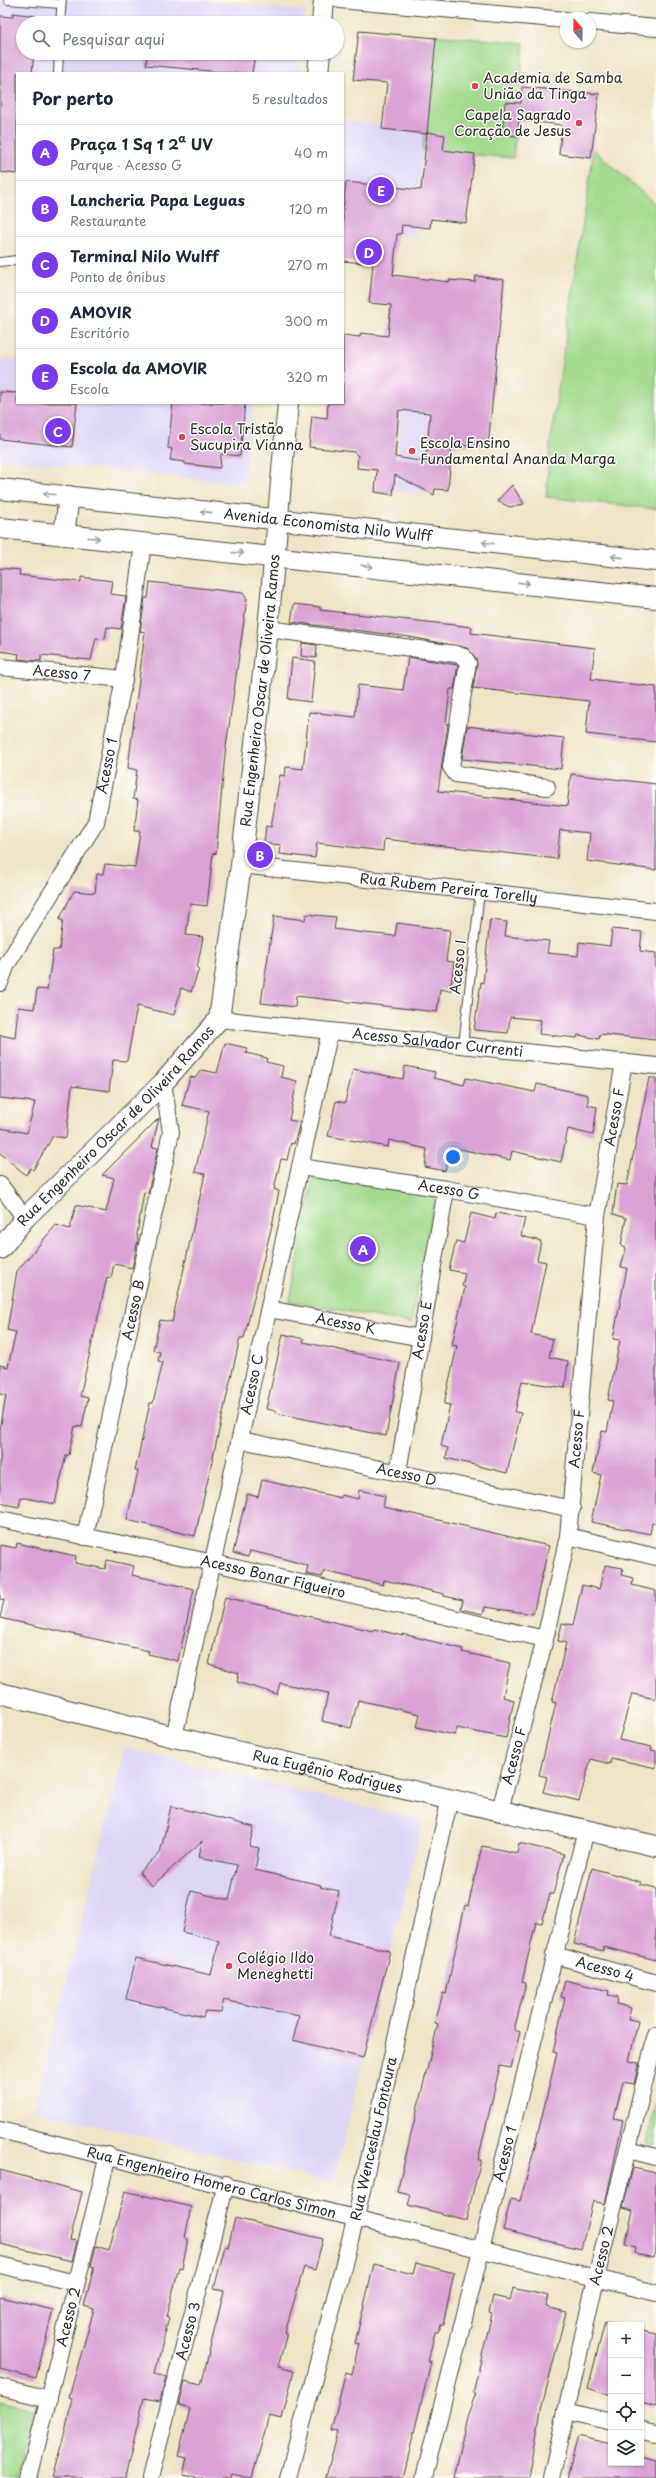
<!DOCTYPE html>
<html lang="pt">
<meta charset="utf-8">
<style>
body{margin:0;font-family:"Playpen Sans",sans-serif;background:#f2f2f3;color:#1f2937}
.controls{position:absolute;right:12px;bottom:12px;display:grid;overflow:hidden;border-radius:0px;box-shadow:0 1px 3px #0004}
.controls button{width:36px;height:36px;display:grid;place-items:center;padding:0;border:0;border-bottom:1px solid #e0e1e3;background:#fff;color:#1f2937;font:20px sans-serif}
.compass{position:absolute;left:560px;top:12px;width:36px;height:36px;border-radius:50%;background:#fff;box-shadow:0 1px 3px #0004;rotate:340deg}
.you{position:absolute;left:453px;top:1157px;width:14px;height:14px;margin:-10px;border:3px solid #fff;border-radius:50%;background:#1a73e8;box-shadow:0 0 0 6px #1a73e833}
.badge{display:grid;place-items:center;width:26px;height:26px;border-radius:50%;background:#7c3aed;color:#fff;font-size:13px;font-weight:700}
.pin{position:absolute;translate:-50% -50%;border:2px solid #fff;box-shadow:0 1px 4px #0006}
.list{margin:0;padding:0;list-style:none}
h2{display:flex;justify-content:space-between;align-items:center;height:52px;margin:0;padding:0 16px;font-size:17px}
h2 small{font-size:13px;font-weight:400;color:#747a83}
.list li{display:grid;grid-template-columns:26px 1fr auto;gap:12px;align-items:center;box-sizing:border-box;height:56px;padding:0 16px;border-top:1px solid #e0e1e3}
.list b{display:block;font-size:15px;white-space:nowrap}
.list p{margin:0;font-size:13px;white-space:nowrap;color:#747a83}
.list em{font-size:13px;font-style:normal;color:#747a83}
.icon{flex:none;width:22px;height:22px;fill:none;stroke:currentColor;stroke-width:2;stroke-linecap:round;stroke-linejoin:round}
.map{position:relative;flex:none;width:656px;height:2478px;overflow:hidden}
.search{position:absolute;background:#fff;box-shadow:0 1px 3px #0004;left:16px;top:16px;width:328px;height:44px;display:flex;align-items:center;gap:10px;box-sizing:border-box;padding:0 14px;border-radius:22px;color:#747a83;font-size:15px}
.panel{position:absolute;background:#fff;box-shadow:0 1px 3px #0004;left:16px;top:72px;width:328px;height:332px;border-radius:0px}
.map>svg:first-child{display:block}
.built{fill:#ddd5f6}
.green{fill:#a3dc8e;stroke:#67845c}
.building{fill:#daa1d4;fill-rule:evenodd}
.lines{fill:none;stroke-linecap:round;stroke-linejoin:round}
.service-casing{stroke:#484742;stroke-width:10}
.minor-casing{stroke:#484742;stroke-width:18}
.tertiary-casing{stroke:#484742;stroke-width:22}
.service{stroke:#fff;stroke-width:8}
.minor{stroke:#fff;stroke-width:16}
.tertiary{stroke:#fff;stroke-width:20}
.oneway{stroke:#a0a0a0}
.poi-dot{fill:#d1495b;stroke:#fdfcf7;stroke-width:1.5}
.labels{text-anchor:middle;stroke-width:3;stroke-linejoin:round;paint-order:stroke}
.poi-label{font-size:14px;fill:#2b2b2b;stroke:#fdfcf7;text-anchor:start}
.street-label{font-size:14px;fill:#2b2b2b;stroke:#fdfcf7}
</style>
<div class="map">
<svg width="656" height="2478" viewBox="0 0 656 2478">
<rect width="100%" height="100%" fill="#fdfcf7"/>
<filter id="ink" filterUnits="userSpaceOnUse"><feTurbulence type="fractalNoise" baseFrequency=".025" numOctaves="2"/><feDisplacementMap in="SourceGraphic" scale="8" xChannelSelector="R" yChannelSelector="G"/><feConvolveMatrix kernelMatrix="1 2 1 2 8 2 1 2 1" color-interpolation-filters="sRGB"/></filter>
<filter id="wash" filterUnits="userSpaceOnUse"><feTurbulence type="fractalNoise" baseFrequency=".012" numOctaves="4" result="noise"/><feDisplacementMap in="SourceGraphic" scale="16" xChannelSelector="R" yChannelSelector="G"/><feGaussianBlur stdDeviation="0.9" result="paint"/><feColorMatrix in="noise" values="0 0 0 0 0 0 0 0 0 0 0 0 0 0 0 0 0 1.4 0 .05"/><feComposite in="paint" operator="in"/></filter>
<g filter="url(#wash)">
<rect width="100%" height="100%" fill="#eee4c6"/>
<g class="built">
<path d="M0,0h196l109,11 -1,12h-281v30h278l-2,20h-282l-17,94z"/>
<path d="M343,121l82,8 -10,107 -72,-6z"/>
<path d="M0,358l17,1v44h236l-9,81 -244,-25z"/>
<path d="M402,410l28,3 -7,81 -28,-3z"/>
<path d="M125,1748l298,73 -90,362 -299,-73z"/>
</g>
<g class="green">
<path d="M434,35l90,8 -11,115 -90,-8z"/>
<path d="M594,150l62,55v304l-110,-12 4,-53z"/>
<path d="M314,1175l121,22 -24,126 -121,-22z"/>
<path d="M656,2103v43l-10,-2z"/>
<path d="M0,2401l35,9 -18,68h-17z"/>
</g>
<g id="blocks">
<g class="building">
<path d="M13,13l23,3 1,3v4h-14v30h11l-2,20h-15v101l-17,-2v-156l13,1z"/>
<path d="M359,31l77,7 -9,96 -45,-5 5,-46 -34,-3z"/>
<path d="M147,53h107l1,2 -3,18h-21l-85,-8z"/>
<path d="M522,87l77,7 -8,64 -32,-4 3,-29 -43,-5 -1,16 -16,-1 3,-33 16,1z"/>
<path d="M427,132l18,3 -2,15 32,4 -9,69 -35,-4 -1,9 -28,-3 -1,9h-4l-4,41 56,7v-2l26,2 1,-6 28,4 -16,167 -36,-2 -4,45 -13,-1 -1,6 -39,-20 -2,20 -18,-3 2,-22 -20,-2 1,-12 -4,-4 -45,-5 3,-31 15,2 1,-15h15v-68l17,2 1,-4 27,3 3,-31 -22,-2 4,-39 -30,-3v-51l3,-28 75,8zM399,410l31,3 -4,49 -31,-5z"/>
<path d="M0,392l17,1v10h60l-5,44 -72,-8z"/>
<path d="M173,403h72l-5,53 -19,-2 -1,14 -35,-4v-2l-15,-2 2,-11 -4,-1z"/>
<path d="M512,485l12,19 -14,3 -13,-6z"/>
<path d="M0,568l20,2 -1,5 62,7v-5l31,4 -2,13 16,2 -5,33 -14,-2 -2,12 -9,-1 -5,22 -50,-5v6l-23,-2 1,-5 -19,-3z"/>
<path d="M150,582l93,11 4,6 -22,155 -9,100 -3,-1 -6,53 -17,-2 -4,31 17,2 -6,31 2,1 -8,23 -10,-4 -7,27 -37,-9 -10,55 -14,-1 -4,31 -37,-5 -6,52 -13,-2 -20,34 -2,-2 -5,7 -26,-22v-25l27,5 8,-31 -35,-4v-63l15,3 3,-31 16,2 3,-20 10,1 6,-40h6l4,-30h-4l15,-29 21,2 2,-19h6l2,-10 30,3 5,-36h-6l4,-31 -5,-1 4,-29 -9,-2 17,-136 -5,-1 5,-33h3z"/>
<path d="M294,604l26,3v3l152,17 -1,6 124,15 -4,31 65,8v55l-70,-8 3,-33 -116,-13 4,-24 -1,-6 -9,-10 -57,-11 -119,-15z"/>
<path d="M302,643l15,2 -1,13 -15,-2z"/>
<path d="M408,657l50,8 -4,24h-4l-4,35h2l-10,67 129,15 4,-32 85,10v86l-69,-9 3,-28 -30,-3 -3,29 -173,-20 -1,12 -66,-8 -2,15 -35,-4 1,-9 -17,-2 2,-17 5,1 9,-52 5,1 1,-9 17,2 6,-57 46,5 3,-32 45,5z"/>
<path d="M292,658l23,3 -4,41 -23,-3z"/>
<path d="M467,726l97,12 -3,31 -99,-10z"/>
<path d="M306,914l30,3 -2,12 31,4 30,3 2,-13 53,7 -4,31 8,1 -4,29 -10,-2 -3,23 -141,-16 -1,11 -34,-4 13,-87 31,4z"/>
<path d="M490,920l17,2 -2,14 44,5 -2,12 31,3 1,-14 31,4 2,-17 30,3 -2,19 16,2v87l-56,-6 -1,5 -21,-4 -1,3 -38,-4 2,-14 -31,-3 -2,16 -34,-3 7,-48 2,1z"/>
<path d="M225,1043l22,5 -1,5 21,5 -1,4 17,4 -2,11 16,4 -8,39 11,2 -6,22 -3,-1 -4,17 -6,-1 -7,30 5,2 -6,30 -29,117h-4l-45,198 -68,-16 11,-49h-3l15,-68h3l10,-41 -5,-1 2,-9 -7,-2 7,-30 12,2 33,-148 -10,-2 14,-61 -27,-6 8,-28 5,1 6,-8 16,3z"/>
<path d="M405,1066l30,6 -1,6 30,7 2,-7 69,14 2,-8 51,11v10l9,2 -4,28 -25,-6 -7,33 -49,-11 -2,9 -59,-13 -6,24 -20,-4 2,-18 -38,-9 -1,7 -60,-11 8,-35 9,2 8,-34 50,10z"/>
<path d="M649,1078h7v446l-4,-1 -2,11 -59,-12 10,-47 -8,-2 9,-42 5,1 6,-31 -5,-1 12,-60 -7,-1 14,-71 -6,-1 5,-19 -5,-2 5,-28 -13,-4 4,-30 10,1z"/>
<path d="M159,1118l-7,29 6,1 -10,45 -4,-1 -7,42 1,6 -6,28 -18,-4 -3,14 -4,-1 -27,119 8,2 -6,29 -7,-1 -6,29h-3l-11,49 -34,-7 -2,10 -19,-4v-73l6,-35 -6,-1v-29l8,2 8,-35 -9,-2 10,-59 39,-46 14,4 6,-24 30,7 8,-34 -12,-3z"/>
<path d="M471,1213l24,6 1,-6 29,5 -4,18 20,5 -4,19 9,2 -15,72 22,5 -4,18 19,4 -3,27 -43,-7 -7,31 6,1 -14,60 -61,-15 2,-10 -7,-2 9,-41 -6,-1 13,-58 -5,-1 13,-58 -3,-1 3,-13 -16,-3 7,-29 8,2z"/>
<path d="M283,1334l21,5 -1,3 97,21 -14,73 -110,-23 1,-2 -11,-2z"/>
<path d="M262,1480l79,18v-3l17,4 1,-9 26,6 -2,11 166,39 -16,68 -48,-7 -2,7 -22,-5 2,-9 -19,-4v-2l-60,-14 -1,5 -59,-14 -2,6 -16,-3 2,-8 -26,-8 -32,-7 -2,6 -15,-4 14,-59 11,3z"/>
<path d="M17,1543l59,13 -1,7 30,6 2,-9 27,6 -2,9 62,14 -16,72 -30,-7 1,-3 -149,-33 4,-18 -4,-1v-54l16,3z"/>
<path d="M605,1565l18,3 -2,7 12,3 -1,7 24,6v108l-24,-5 -13,46 33,7 -1,3 5,1v17l-45,-10 -1,6 -19,-5 -12,42 -36,-9 4,-15 -8,-2 17,-72 -4,-1 14,-59 -8,-2 4,-18 11,2 9,-40 17,4z"/>
<path d="M225,1597l148,34 1,-2 29,7v-2l60,15 -1,3 48,11 -7,34 11,3 -8,38 -49,-10 -2,7 -38,-8 3,-13 -62,-14 -7,28 -29,-7 6,-28 -48,-10 -3,11 -40,-12 2,-9 -30,-9z"/>
<path d="M171,1806l83,21 -5,19 10,2 -4,22 66,15 -1,2 19,4 -10,45 61,15 -27,107 -70,-18 6,-24 -75,-16 -3,12 -16,-1 -2,6 -77,-18 10,-41 75,17 8,-34 -37,-9 9,-41 38,9 8,-35 -38,-8 3,-16 -50,45 -13,-14 21,-19z"/>
<path d="M519,1843l45,11 -11,40h-3l-8,29 -6,-1 -14,60 4,1 -12,47 6,2 -9,36 -11,-2 -22,94h3l-15,60 -58,-15 3,-10 -14,-3 41,-168 -3,-1 8,-30 3,1 19,-89 3,1 14,-60 35,7z"/>
<path d="M592,1868l49,14 -1,2 16,4v72l-52,-13 -1,4 -29,-7z"/>
<path d="M565,1980l44,11 -1,4 10,2 -1,7 14,4 -3,11 10,2 -9,40 10,2 -5,21 -11,-2 -9,36 9,2 -18,84 -12,-3 -12,48 -78,-19 8,-31 9,2 11,-39 26,-109 -4,-1 12,-54 -4,-1z"/>
<path d="M633,2168l23,5v76l-3,9 -18,-5 1,-6 -11,-3 8,-33 -10,-3z"/>
<path d="M0,2170l82,22 -12,48 7,1 -5,20 -72,-17z"/>
<path d="M125,2191l66,16 -6,31 3,1 -6,29 -3,-1 -12,50 2,1 -14,55 11,4 -6,24 -16,-3 -19,80h-73l14,-50 6,-30 -3,-1 25,-88 -10,-3 10,-39 -3,-1 5,-20 13,4z"/>
<path d="M235,2218l88,21 -8,31 -11,-3 -19,65 2,1 -9,34 16,4 -12,48 -13,-3 -17,62 -21,-4 -1,4h-34l-13,-3 4,-17 -9,-2 12,-47 -11,-3 6,-25 16,4 23,-94 -10,-2 11,-43 3,1z"/>
<path d="M416,2263l38,10 -11,52h-3l-2,7h-3l-7,30h3l-28,116h-77l12,-46 -7,-1 15,-59 6,2 7,-30 -4,-1 19,-79 39,10z"/>
<path d="M513,2288l36,8 -3,11 20,5 -25,98 -12,68h-76l15,-64 8,-21h-3l19,-79 -3,-1 4,-17 17,4z"/>
<path d="M0,2297l53,13 -17,68 -36,-9z"/>
<path d="M605,2322l13,3h-7v71l-23,-8z"/>
<path d="M641,2331l15,3v73l-15,-4z"/>
<path d="M578,2436l33,8v19h30v-7l15,4v18h-89z"/>
</g>
</g>
</g>
<g filter="url(#ink)">
<use href="#blocks" fill-opacity="0" stroke="#484742" stroke-width="1"/>
<g class="lines">
<g class="service-casing">
<g id="service">
<path d="M8,0l53,4"/>
<path d="M60,23l2,-23"/>
<path d="M58,73l1,-20"/>
<path d="M0,262l17,-2"/>
<path d="M463,1045l17,-154"/>
</g>
</g>
<g class="minor-casing">
<g id="minor">
<path d="M340,0l226,20"/>
<path d="M590,22l66,6"/>
<path d="M268,629l188,25 8,3 4,6 -17,104 5,7 91,13"/>
<path id="s1" d="M0,667l124,12"/>
<path id="s2" d="M241,865l415,46"/>
<path id="s3" d="M0,983l7,-19 89,-142 28,-143 19,-135"/>
<path id="s4" d="M219,1019l437,47"/>
<path id="s5" d="M300,1167l146,22 151,27"/>
<path d="M0,1185l25,33"/>
<path id="s6" d="M269,1309l152,29"/>
<path id="s7" d="M241,1440l331,69"/>
<path id="s8" d="M398,1472l48,-283"/>
<path id="s9" d="M0,1519l214,44 331,76"/>
<path d="M568,1536l88,21"/>
<path id="s10" d="M85,1537l86,-405 -8,-49"/>
<path id="s11" d="M174,1737l156,-706"/>
<path id="s12" d="M500,1810l45,-171 23,-103 29,-320 27,-154"/>
<path id="s13" d="M554,1955l102,28"/>
<path id="s14" d="M0,2130l656,163"/>
<path d="M628,2150l28,7"/>
<path d="M0,2265l76,18"/>
<path d="M0,2387l49,12"/>
<path d="M566,2411l45,11"/>
<path d="M641,2430l15,3"/>
<path id="s15" d="M29,2478l79,-323"/>
<path id="s16" d="M150,2478l76,-294"/>
<path id="s17" d="M288,2478l68,-261 94,-419"/>
<path id="s18" d="M424,2478l162,-648"/>
<path id="s19" d="M551,2478l45,-200 60,-243"/>
</g>
</g>
<g class="tertiary-casing">
<g id="tertiary">
<path d="M322,23l2,-23"/>
<path d="M318,73l2,-20"/>
<path id="s20" d="M0,489l656,72"/>
<path d="M0,528l656,70"/>
<path d="M64,535l5,-39"/>
<path id="s21" d="M0,1249l25,-31 138,-135 56,-64 22,-154 27,-236 20,-226"/>
<path id="s22" d="M0,1693l174,44 482,109"/>
</g>
</g>
<use href="#service" class="service"/>
<use href="#minor" class="minor"/>
<use href="#tertiary" class="tertiary"/>
</g>
<defs><path id="oneway-shaft" d="M-6 0H5M1.5-3L5.5 0L1.5 3" fill="none" stroke-width="1.6" stroke-linecap="round" stroke-linejoin="round"/></defs>
<g class="oneway">
<use href="#oneway-shaft" transform="translate(49 494) rotate(-174)"/>
<use href="#oneway-shaft" transform="translate(206 512) rotate(-174)"/>
<use href="#oneway-shaft" transform="translate(94 538) rotate(6)"/>
<use href="#oneway-shaft" transform="translate(488 543) rotate(-174)"/>
<use href="#oneway-shaft" transform="translate(238 553) rotate(5)"/>
<use href="#oneway-shaft" transform="translate(617 557) rotate(-174)"/>
<use href="#oneway-shaft" transform="translate(367 566) rotate(6)"/>
<use href="#oneway-shaft" transform="translate(524 583) rotate(6)"/>
</g>
</g>
<g class="poi-dot">
<circle cx="475" cy="86" r="4"/>
<circle cx="579" cy="123" r="4"/>
<circle cx="182" cy="437" r="4"/>
<circle cx="412" cy="451" r="4"/>
<circle cx="229" cy="1966" r="4"/>
</g>
<g class="labels">
<g class="poi-label">
<text x="483" y="83">Academia de Samba<tspan x="483" dy="16">União da Tinga</tspan></text>
<text x="571" y="120" text-anchor="end">Capela Sagrado<tspan x="571" dy="16">Coração de Jesus</tspan></text>
<text x="190" y="434">Escola Tristão<tspan x="190" dy="16">Sucupira Vianna</tspan></text>
<text x="420" y="448">Escola Ensino<tspan x="420" dy="16">Fundamental Ananda Marga</tspan></text>
<text x="237" y="1963">Colégio Ildo<tspan x="237" dy="16">Meneghetti</tspan></text>
</g>
<g class="street-label">
<text dy="5" stroke="none"><textPath href="#s20" startOffset="330">Avenida Economista Nilo Wulff</textPath></text>
<text dy="5" stroke="none"><textPath href="#s1" startOffset="62">Acesso 7</textPath></text>
<text dy="5" stroke="none"><textPath href="#s21" startOffset="649">Rua Engenheiro Oscar de Oliveira Ramos</textPath></text>
<text dy="5" stroke="none"><textPath href="#s3" startOffset="245">Acesso 1</textPath></text>
<text dy="5" stroke="none"><textPath href="#s2" startOffset="209">Rua Rubem Pereira Torelly</textPath></text>
<text transform="translate(458 967) rotate(-84)" y="5">Acesso I</text>
<text dy="5" stroke="none"><textPath href="#s4" startOffset="220">Acesso Salvador Currenti</textPath></text>
<text dy="5" stroke="none"><textPath href="#s12" startOffset="704">Acesso F</textPath></text>
<text dy="5" stroke="none"><textPath href="#s21" startOffset="169">Rua Engenheiro Oscar de Oliveira Ramos</textPath></text>
<text dy="5" stroke="none"><textPath href="#s5" startOffset="151">Acesso G</textPath></text>
<text dy="5" stroke="none"><textPath href="#s10" startOffset="232">Acesso B</textPath></text>
<text dy="5" stroke="none"><textPath href="#s6" startOffset="78">Acesso K</textPath></text>
<text dy="5" stroke="none"><textPath href="#s8" startOffset="144">Acesso E</textPath></text>
<text dy="5" stroke="none"><textPath href="#s11" startOffset="361">Acesso C</textPath></text>
<text dy="5" stroke="none"><textPath href="#s12" startOffset="380">Acesso F</textPath></text>
<text dy="5" stroke="none"><textPath href="#s7" startOffset="169">Acesso D</textPath></text>
<text dy="5" stroke="none"><textPath href="#s9" startOffset="279">Acesso Bonar Figueiro</textPath></text>
<text dy="5" stroke="none"><textPath href="#s12" startOffset="56">Acesso F</textPath></text>
<text dy="5" stroke="none"><textPath href="#s22" startOffset="337">Rua Eugênio Rodrigues</textPath></text>
<text dy="5" stroke="none"><textPath href="#s13" startOffset="53">Acesso 4</textPath></text>
<text dy="5" stroke="none"><textPath href="#s17" startOffset="350">Rua Wenceslau Fontoura</textPath></text>
<text dy="5" stroke="none"><textPath href="#s18" startOffset="334">Acesso 1</textPath></text>
<text dy="5" stroke="none"><textPath href="#s14" startOffset="218">Rua Engenheiro Homero Carlos Simon</textPath></text>
<text dy="5" stroke="none"><textPath href="#s19" startOffset="228">Acesso 2</textPath></text>
<text dy="5" stroke="none"><textPath href="#s15" startOffset="166">Acesso 2</textPath></text>
<text dy="5" stroke="none"><textPath href="#s16" startOffset="152">Acesso 3</textPath></text>
</g>
</g>
</svg>
<div class="controls">
<button>+</button>
<button>−</button>
<button><svg class="icon" aria-label="locate" viewBox="0 0 24 24"><circle cx="12" cy="12" r="6"/><path d="M12 2v4M12 18v4M2 12h4M18 12h4"/></svg></button>
<button><svg class="icon" aria-label="layers" viewBox="0 0 24 24"><path d="M12 4l9 5-9 5-9-5zM3 14l9 5 9-5"/></svg></button>
</div>
<svg class="compass" viewBox="-18 -18 36 36"><path d="M0-13l5 13h-10z" fill="#e53935"/><path d="M0 13l5-13h-10z" fill="#747a83"/></svg>
<div class="you"></div>
<div class="pin badge" style="left:363px;top:1249px">A</div>
<div class="pin badge" style="left:260px;top:855px">B</div>
<div class="pin badge" style="left:58px;top:431px">C</div>
<div class="pin badge" style="left:369px;top:252px">D</div>
<div class="pin badge" style="left:381px;top:190px">E</div>
<div class="search"><svg class="icon" aria-label="search" viewBox="0 0 24 24"><circle cx="10" cy="10" r="6"/><path d="M15 15l6 6"/></svg>Pesquisar aqui</div>
<section class="panel">
<h2>Por perto<small>5 resultados</small></h2>
<ul class="list">
<li><span class="badge">A</span><div><b>Praça 1 Sq 1 2ª UV</b><p>Parque · Acesso G</p></div><em>40 m</em></li>
<li><span class="badge">B</span><div><b>Lancheria Papa Leguas</b><p>Restaurante</p></div><em>120 m</em></li>
<li><span class="badge">C</span><div><b>Terminal Nilo Wulff</b><p>Ponto de ônibus</p></div><em>270 m</em></li>
<li><span class="badge">D</span><div><b>AMOVIR</b><p>Escritório</p></div><em>300 m</em></li>
<li><span class="badge">E</span><div><b>Escola da AMOVIR</b><p>Escola</p></div><em>320 m</em></li>
</ul>
</section>
</div>
